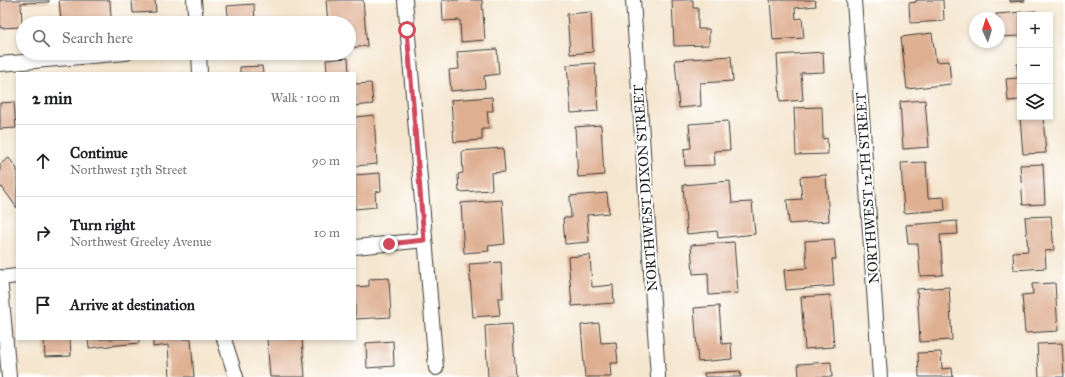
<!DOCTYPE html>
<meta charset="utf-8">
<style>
body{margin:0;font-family:"IM FELL Great Primer",serif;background:#f2f2f2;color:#202124}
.controls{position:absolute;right:12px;top:12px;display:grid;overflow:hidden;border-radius:0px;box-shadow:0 2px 6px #0003}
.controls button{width:36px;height:36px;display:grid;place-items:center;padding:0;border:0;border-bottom:1px solid #e0e0e0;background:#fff;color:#202124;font:20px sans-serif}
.compass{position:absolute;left:969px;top:12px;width:36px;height:36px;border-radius:50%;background:#fff;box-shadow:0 2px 6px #0003;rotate:356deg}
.stop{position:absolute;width:12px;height:12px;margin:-9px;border:3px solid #d1495b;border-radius:50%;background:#fff}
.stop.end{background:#d1495b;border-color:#fff;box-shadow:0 1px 4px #0008}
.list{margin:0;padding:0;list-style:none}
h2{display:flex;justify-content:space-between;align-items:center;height:52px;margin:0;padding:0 16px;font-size:17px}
h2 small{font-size:13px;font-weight:400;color:#757577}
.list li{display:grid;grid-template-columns:26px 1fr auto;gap:12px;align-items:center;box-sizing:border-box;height:72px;padding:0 16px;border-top:1px solid #e0e0e0}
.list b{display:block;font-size:15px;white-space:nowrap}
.list p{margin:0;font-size:13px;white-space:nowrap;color:#757577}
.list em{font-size:13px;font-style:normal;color:#757577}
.icon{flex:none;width:22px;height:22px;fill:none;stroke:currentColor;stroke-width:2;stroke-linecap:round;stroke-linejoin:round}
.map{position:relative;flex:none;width:1065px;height:377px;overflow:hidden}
.search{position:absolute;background:#fff;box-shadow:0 2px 6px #0003;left:16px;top:16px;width:340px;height:44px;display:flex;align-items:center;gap:10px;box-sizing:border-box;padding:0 14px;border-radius:22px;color:#757577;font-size:15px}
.panel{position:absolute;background:#fff;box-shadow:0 2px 6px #0003;left:16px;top:72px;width:340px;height:268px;border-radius:0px}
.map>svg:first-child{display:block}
.building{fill:#dfaf91}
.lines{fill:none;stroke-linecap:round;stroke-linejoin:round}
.street-casing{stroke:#3d3a37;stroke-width:16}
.street{stroke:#fff;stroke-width:14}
.route{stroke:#d1495b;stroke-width:5}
.labels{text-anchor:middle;stroke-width:4;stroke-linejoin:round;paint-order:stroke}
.street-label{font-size:14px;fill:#1c1c1c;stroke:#fff}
</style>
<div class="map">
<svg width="1065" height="377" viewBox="0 0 1065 377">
<rect width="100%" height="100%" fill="#fff"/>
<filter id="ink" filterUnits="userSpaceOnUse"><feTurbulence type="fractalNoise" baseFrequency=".025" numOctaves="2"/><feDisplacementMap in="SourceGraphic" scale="8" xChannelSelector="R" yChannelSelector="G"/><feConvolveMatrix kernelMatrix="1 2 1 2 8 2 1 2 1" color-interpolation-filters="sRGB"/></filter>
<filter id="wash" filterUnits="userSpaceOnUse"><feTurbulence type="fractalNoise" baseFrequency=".012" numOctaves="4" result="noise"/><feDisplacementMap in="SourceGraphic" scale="16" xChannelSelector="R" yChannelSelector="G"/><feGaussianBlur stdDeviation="0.9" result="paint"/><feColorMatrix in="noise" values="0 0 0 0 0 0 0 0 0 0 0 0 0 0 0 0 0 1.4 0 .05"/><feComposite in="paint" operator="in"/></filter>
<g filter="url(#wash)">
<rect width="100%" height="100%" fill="#f5e6cf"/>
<g id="blocks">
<g class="building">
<path d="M0,0h49v2l-28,1 1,24 -22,1z"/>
<path d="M59,0h51l1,19 -50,3z"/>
<path d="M132,0h23l1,12 -23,1z"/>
<path d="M326,0h37l4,46 -18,2v-25h-21z"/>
<path d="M442,0h40l3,40 -24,2 -1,-22 -17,1z"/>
<path d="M672,0h21v8h5v21h11v16l-35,1z"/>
<path d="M770,0h45l1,6 -21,2 1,11 6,-1 2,20 -31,2z"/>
<path d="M916,0h27l1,21 -34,2 -1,-20 7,-1z"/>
<path d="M1010,0h15v1l-15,1z"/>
<path d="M254,4l1,19h-26l-2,-17z"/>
<path d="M1036,11v4h-16v21l-21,1v-19h-2l-1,-4z"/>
<path d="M591,12l2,40 -23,2 -3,-40z"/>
<path d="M932,33l4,29 13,-1 2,23 -44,5 -6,-52z"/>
<path d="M497,49l2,25 -15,2 1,12 -34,3 -2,-21 10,-1 -2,-17z"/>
<path d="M823,52l1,20 -23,1 2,27 -23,2 -3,-47z"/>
<path d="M231,53h26l1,2 -27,1z"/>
<path d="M731,56l2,25 -33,2 1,23 -22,2 -4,-48z"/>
<path d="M348,58l1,15h-22l-1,-13z"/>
<path d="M595,63l3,48 -27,2 -4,-48z"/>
<path d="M1017,64h3v36l-12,1 -2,-22 12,-1z"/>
<path d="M262,66l1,7h-23v-6z"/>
<path d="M371,83l2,21 -18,2v-22z"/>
<path d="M492,97l1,14h-6l2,18h-7v11l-28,2 -3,-42z"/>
<path d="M925,100l4,47 -26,2 -3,-47z"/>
<path d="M14,102l2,26 -16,1v-26z"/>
<path d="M822,107l1,32 4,-1 1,16 -32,1 -2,-47z"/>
<path d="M374,115l3,49 -22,2v-49z"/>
<path d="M1020,117h23l3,36 -23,1z"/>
<path d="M728,121l2,29 -16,1 1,14 -30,1 -1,-17 7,-1 -2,-24z"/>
<path d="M601,125l3,50 -26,2 -3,-50z"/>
<path d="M503,148l2,24 -14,1 1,17 -33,2 -1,-18 5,-1 -1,-22z"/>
<path d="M9,158l8,11v39l-15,-21 -2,2v-25z"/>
<path d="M926,162l2,36 16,-1 1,13 -41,3 -3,-50z"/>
<path d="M1043,164l2,40 -22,1 -3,-40z"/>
<path d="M380,173l1,18 -6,1 1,15 -21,2v-34z"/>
<path d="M826,175l3,46 -40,3 -2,-24 15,-1 -2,-22z"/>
<path d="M730,181l2,22 20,-1 3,32 -37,4 -1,-7 -30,3 -4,-49z"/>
<path d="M607,193l2,20 -22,2 2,27 -24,2 -2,-26h8l-1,-22z"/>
<path d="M502,200l3,44 -17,2 1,5 -25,2 -3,-50z"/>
<path d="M1051,216l3,34 -9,1 1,17 -32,2 -1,-18 15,-1 -3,-34z"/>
<path d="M957,221l1,13 -18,1 3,40 -23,1 -2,-32h-10l-2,-19z"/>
<path d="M834,239l2,20h-4l2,27 -48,4 -2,-20 23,-2 -2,-27z"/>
<path d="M734,242l4,51 -29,2 -1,-22 -15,1 -2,-29z"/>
<path d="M590,255l2,32 21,-2 1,18 -42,3 -4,-49z"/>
<path d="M501,262l2,36h-5l2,17 -27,2 -4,-53z"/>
<path d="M389,278l2,39 -36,2v-32l14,-1v-7z"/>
<path d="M1055,283l3,48 -33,2 -3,-38 11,-1 -1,-10z"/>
<path d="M949,287l3,53 -32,2 -3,-53z"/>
<path d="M830,295l4,52 -29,2 -4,-52z"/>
<path d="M719,306l3,38 9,-1 1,16 -34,3 -4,-54z"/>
<path d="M599,323l2,20 15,-1 2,21h-8l1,14h-26l-4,-52z"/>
<path d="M512,324l4,53h-28l-3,-51z"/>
<path d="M44,339h26l1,17 -26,1z"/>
<path d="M88,339h51v4l-50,5z"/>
<path d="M153,339h38l3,38h-24l-2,-32 -15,2z"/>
<path d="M267,339h35l3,38h-35z"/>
<path d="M393,341l1,25 -27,2 -1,-25z"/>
<path d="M1062,343l2,34h-25l-2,-33z"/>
<path d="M941,352l1,17 10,-1 1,9h-34l-1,-24z"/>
<path d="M831,362l1,15h-33l-1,-13z"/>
<path d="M740,371l1,6h-36l-1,-4z"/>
</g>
</g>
</g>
<g filter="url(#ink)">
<use href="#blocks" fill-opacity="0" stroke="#3d3a37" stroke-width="1"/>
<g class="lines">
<g class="street-casing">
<g id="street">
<path d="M194,0l2,23"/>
<path d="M405,0l31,368"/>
<path d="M633,0l25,377"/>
<path d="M854,0l26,377"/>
<path d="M199,53l1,20"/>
<path d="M0,64l126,-11"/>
<path d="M355,247l70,-7"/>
<path d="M0,277l9,100"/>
<path d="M0,278l17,-2"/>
<path d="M224,339l12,38"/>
</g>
</g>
<use href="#street" class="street"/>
</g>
</g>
<g class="lines" filter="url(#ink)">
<path class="route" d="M389,244l35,-4 -17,-210"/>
</g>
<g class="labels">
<g class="street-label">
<text transform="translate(645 188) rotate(-94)" y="5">NORTHWEST DIXON STREET</text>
<text transform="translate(867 188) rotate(-94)" y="5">NORTHWEST 12TH STREET</text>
</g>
</g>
</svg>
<div class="controls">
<button>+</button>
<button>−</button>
<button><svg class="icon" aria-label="layers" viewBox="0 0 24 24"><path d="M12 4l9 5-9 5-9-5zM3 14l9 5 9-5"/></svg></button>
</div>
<svg class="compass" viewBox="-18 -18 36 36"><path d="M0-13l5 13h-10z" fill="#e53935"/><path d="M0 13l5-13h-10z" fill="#757577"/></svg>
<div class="stop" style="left:407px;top:30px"></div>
<div class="stop end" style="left:389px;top:244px"></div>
<div class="search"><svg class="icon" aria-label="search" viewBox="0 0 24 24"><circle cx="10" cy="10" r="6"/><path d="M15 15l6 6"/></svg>Search here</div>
<section class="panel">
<h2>2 min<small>Walk · 100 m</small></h2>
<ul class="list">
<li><svg class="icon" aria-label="ahead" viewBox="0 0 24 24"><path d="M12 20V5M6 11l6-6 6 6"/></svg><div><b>Continue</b><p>Northwest 13th Street</p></div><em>90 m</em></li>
<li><svg class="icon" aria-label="right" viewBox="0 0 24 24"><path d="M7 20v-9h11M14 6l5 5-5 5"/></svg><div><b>Turn right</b><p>Northwest Greeley Avenue</p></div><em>10 m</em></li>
<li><svg class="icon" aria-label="arrive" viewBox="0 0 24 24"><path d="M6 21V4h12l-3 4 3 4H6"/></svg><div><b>Arrive at destination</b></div></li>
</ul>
</section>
</div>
